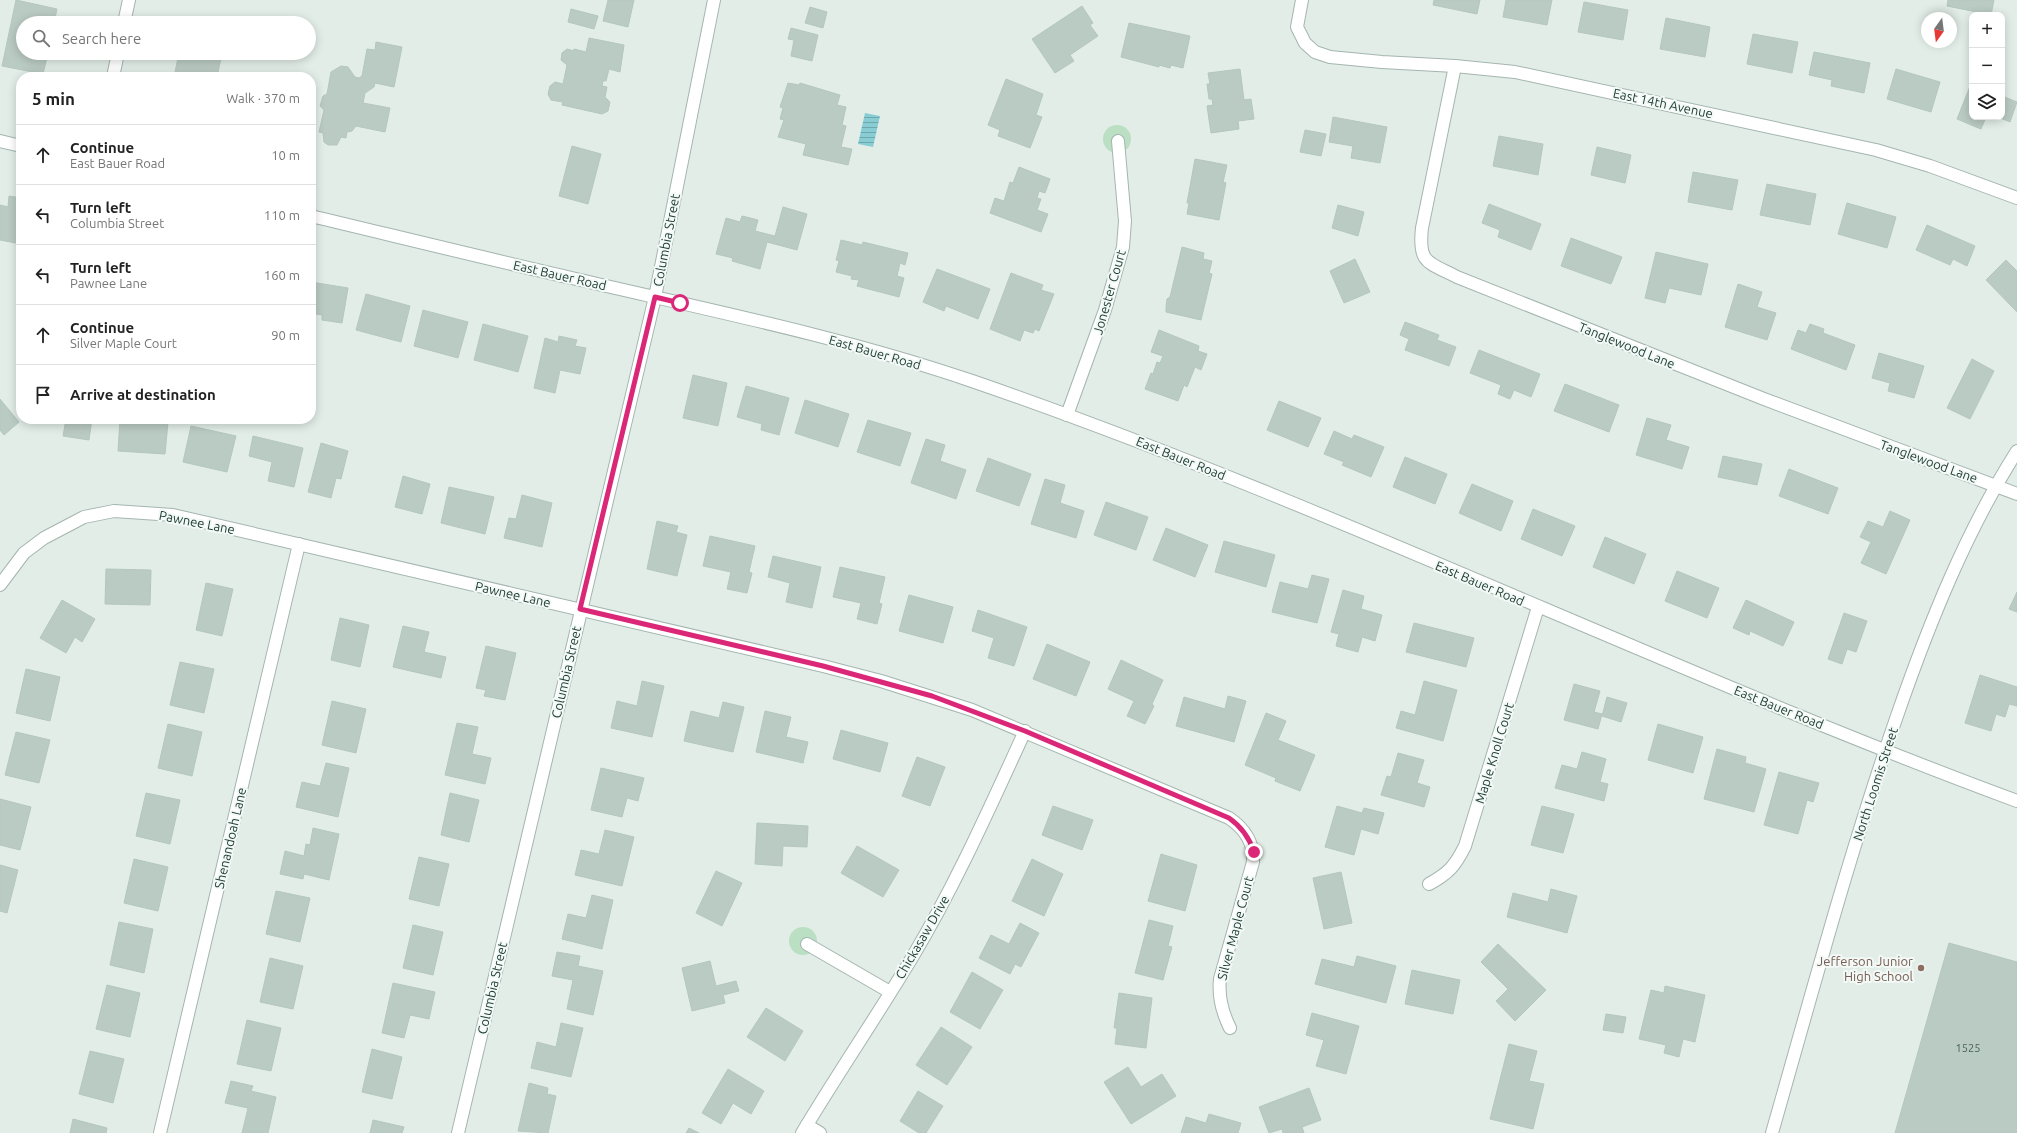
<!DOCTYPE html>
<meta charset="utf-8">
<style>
body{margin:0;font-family:Ubuntu,sans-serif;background:#f6f6f6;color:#222}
.controls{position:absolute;right:12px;top:12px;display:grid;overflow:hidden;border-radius:8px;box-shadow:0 2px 10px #0003}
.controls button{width:36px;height:36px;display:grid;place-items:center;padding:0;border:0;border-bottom:1px solid #e0e0e0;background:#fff;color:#222;font:20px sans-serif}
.compass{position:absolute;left:1921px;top:12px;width:36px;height:36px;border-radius:50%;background:#fff;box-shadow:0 2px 10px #0003;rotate:194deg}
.stop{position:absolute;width:12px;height:12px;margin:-9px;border:3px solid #db2777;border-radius:50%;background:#fff}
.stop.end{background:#db2777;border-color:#fff;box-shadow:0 1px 4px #0008}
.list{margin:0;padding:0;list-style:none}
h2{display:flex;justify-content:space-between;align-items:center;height:52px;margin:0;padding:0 16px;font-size:17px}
h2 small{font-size:13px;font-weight:400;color:#767676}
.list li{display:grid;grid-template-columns:26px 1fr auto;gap:12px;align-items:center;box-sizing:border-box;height:60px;padding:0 16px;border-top:1px solid #e0e0e0}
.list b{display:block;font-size:15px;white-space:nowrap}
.list p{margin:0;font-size:13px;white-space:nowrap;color:#767676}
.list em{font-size:13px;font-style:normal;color:#767676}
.icon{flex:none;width:22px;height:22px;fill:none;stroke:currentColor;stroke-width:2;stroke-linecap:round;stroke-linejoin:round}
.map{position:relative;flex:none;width:2017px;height:1133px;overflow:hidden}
.search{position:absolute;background:#fff;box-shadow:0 2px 10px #0003;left:16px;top:16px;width:300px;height:44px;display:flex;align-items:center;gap:10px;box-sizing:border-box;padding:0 14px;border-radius:22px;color:#767676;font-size:15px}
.panel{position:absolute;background:#fff;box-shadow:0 2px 10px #0003;left:16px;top:72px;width:300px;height:352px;border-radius:16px}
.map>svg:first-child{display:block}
.green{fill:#badfc3}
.water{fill:url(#water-rules)}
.building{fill:#bacbc3;stroke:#b4c7be}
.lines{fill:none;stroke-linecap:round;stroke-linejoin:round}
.minor-casing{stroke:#a4b5af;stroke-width:14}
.minor{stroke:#fff;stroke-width:12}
.route{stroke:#db2777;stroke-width:5}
.education-dot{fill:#8d6e63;stroke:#f3f9f6;stroke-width:1.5}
.labels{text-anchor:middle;stroke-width:4;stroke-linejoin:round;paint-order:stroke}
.number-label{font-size:11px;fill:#476259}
.street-label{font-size:13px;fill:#213f36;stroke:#f3f9f6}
.education-label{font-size:13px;fill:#785e54;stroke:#f3f9f6;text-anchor:end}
</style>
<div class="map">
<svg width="2017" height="1133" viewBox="0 0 2017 1133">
<defs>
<pattern id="water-rules" width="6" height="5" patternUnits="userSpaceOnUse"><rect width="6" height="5" fill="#88ccd4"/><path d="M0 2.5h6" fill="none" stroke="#6fa7ad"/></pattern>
</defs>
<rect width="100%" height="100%" fill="#e2ede8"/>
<g class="green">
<circle cx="1117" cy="139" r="14"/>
<circle cx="803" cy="941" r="14"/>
</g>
<path class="water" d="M865,113l15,3 -7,31 -15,-3z"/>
<g class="building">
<path d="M16,0l41,9 -3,14h-31v30h25l-5,21 -41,-8z"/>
<path d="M608,0h26l-6,27 -25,-6z"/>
<path d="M1434,0h46l-3,14 -44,-9z"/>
<path d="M1506,0h46l-5,25 -44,-8z"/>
<path d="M1948,0h46l-3,15 -44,-9z"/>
<path d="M1584,2l44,8 -5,30 -45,-8z"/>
<path d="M1082,6l11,17 -3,2 8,11 -28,19 4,6 -19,12 -23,-34z"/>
<path d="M810,7l17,5 -4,16 -18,-5z"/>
<path d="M571,9l27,7 -4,13 -26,-7z"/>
<path d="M1666,18l44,9 -5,30 -45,-8z"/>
<path d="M1129,23l61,13 -7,32 -12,-3 -1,3 -11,-3v2l-38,-10z"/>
<path d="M791,28l27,7 -6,26 -21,-5 3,-16 -6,-1z"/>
<path d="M1753,34l45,8 -6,31 -45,-9z"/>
<path d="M589,38l35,7 -4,27 -11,-3 -3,12h-3l-1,5 5,1 -2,10 5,5 -2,9 -6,3 -40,-9 1,-3 -12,-2 -3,-6 2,-8 5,-4 8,2 4,-19 -6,-5 1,-7 5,-4 7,2v-2l12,3z"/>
<path d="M376,42l26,5 -8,40 -19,-4 -1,4 -9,6 -2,10 27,5 -5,24 -29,-6 -4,5 -5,1 -1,6 -5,-1 -4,8h-9l-4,-3 -1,-9 -4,-1 5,-22 -4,-4 3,-10 4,-2 4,-22 10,-6 7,1 7,10 4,1 3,-2 5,-27 8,1z"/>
<path d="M1814,52l56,11 -6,30 -33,-7 1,-6 -23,-5z"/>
<path d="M179,53h43l-5,24h-43z"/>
<path d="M1240,69l4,31 7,-1 3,20 -16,2 1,8 -28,4 -4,-27 6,-1 -1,-6h-3l-2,-15h3l-2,-11z"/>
<path d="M1896,69l44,13 -9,30 -44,-13z"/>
<path d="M1006,79l37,15 -7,21 6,2 -12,31 -32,-12 2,-6 -12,-5z"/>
<path d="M788,83l11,2 1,-2 40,12 -3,10 9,2 -4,18 4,1 -5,21 11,2 -4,16 -45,-10 3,-11 -28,-7 6,-17 -4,-1 3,-11 -3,-1z"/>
<path d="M1971,84l1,33h14l-5,12 -24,-10z"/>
<path d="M2002,96l15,6 -7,20 -12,-5h4z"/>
<path d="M1333,117l54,10 -7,36 -29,-5 2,-12 -24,-4z"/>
<path d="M1305,130l21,4 -5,22 -21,-4z"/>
<path d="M1499,136l44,8 -5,31 -45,-9z"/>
<path d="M572,146l29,8 -13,50 -29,-8z"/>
<path d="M1597,147l34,8 -6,28 -34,-8z"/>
<path d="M1195,159l32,6 -4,17 3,1 -7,37 -32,-6 2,-11h-2z"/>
<path d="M1019,167l31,12 -5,14 -6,-2 -2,7 4,1 -4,11 11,4 -7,18 -51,-19 5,-15 9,3 6,-19 3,1z"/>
<path d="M1693,172l45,8 -6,30 -44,-8z"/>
<path d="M1767,184l49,10 -6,31 -50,-10z"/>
<path d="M9,196l12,2v46l-21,-4v-35l8,2z"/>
<path d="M1847,203l49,14 -9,31 -49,-14z"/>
<path d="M1489,204l52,20 -10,26 -33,-13 2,-7 -18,-7z"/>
<path d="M1338,205l26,7 -6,24 -26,-8z"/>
<path d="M783,207l24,7 -10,36 -30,-8 -7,27 -28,-8 1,-3 -17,-4 10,-36 14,4 2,-6 16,4 -3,11 20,5z"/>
<path d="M1927,225l48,21 -8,20 -14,-7 -3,6 -34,-15z"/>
<path d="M1571,238l51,19 -11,27 -50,-18z"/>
<path d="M841,240l21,5 1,-3 45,11 -3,12 -5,-2 -3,13 7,2 -5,19 -42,-11 2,-6 -8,-1 1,-3 -16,-4 3,-11 -3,-1z"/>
<path d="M1182,247l22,6 -1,6 9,2 -3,12 3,1 -11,46 -35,-8v-5l1,-8 3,-2z"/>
<path d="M1656,252l52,12 -7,31 -32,-7 -4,15 -20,-5z"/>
<path d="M1355,259l15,33 -26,11 -14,-32z"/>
<path d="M2006,260l11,11v41l-31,-32z"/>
<path d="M937,269l53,20 -12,30 -32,-13 -2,5 -21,-9z"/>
<path d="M1011,273l32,12 -2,5 13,4 -15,37 -4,-2 -2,4 -9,-3 -4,11 -30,-12z"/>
<path d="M311,282l37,6 -6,35 -20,-3v-5l-11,-2z"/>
<path d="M1738,284l24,8 -5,15 19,6 -9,27 -42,-13z"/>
<path d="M366,294l44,12 -9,36 -45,-12z"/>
<path d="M423,310l45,12 -10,36 -44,-12z"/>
<path d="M1405,322l34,13 -2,5 19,7 -7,19 -44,-16 4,-11 -9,-4z"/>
<path d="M483,324l45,12 -10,36 -44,-12z"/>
<path d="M1810,324l14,5 -1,4 32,12 -9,25 -55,-21 7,-19 8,3z"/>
<path d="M1159,330l40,16 -1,5 9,3 -6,16 -6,-3 -8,20 -3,-2 -6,16 -33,-12 6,-16 2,1 4,-12 3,1 3,-7 -12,-4z"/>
<path d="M559,336l18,4 -2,6 11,2 -6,26 -20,-4 -5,23 -21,-5 11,-50 13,4z"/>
<path d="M1479,350l61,24 -9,23 -17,-7 -4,9 -12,-5 3,-9 -31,-12z"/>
<path d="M1879,353l45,13 -10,32 -26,-7 2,-8 -18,-5z"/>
<path d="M1972,359l22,12 -24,48 -23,-11z"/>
<path d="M693,375l34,8 -9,43 -35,-8z"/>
<path d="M1565,384l54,21 -10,27 -55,-21z"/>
<path d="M746,386l43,12 -10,37 -18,-5 1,-6 -25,-7z"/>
<path d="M0,399l19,23 -15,13 -4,-5z"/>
<path d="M805,400l44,14 -11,33 -43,-14z"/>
<path d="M1279,401l42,17 -13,29 -41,-17z"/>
<path d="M1647,418l24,7 -5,15 23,7 -7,22 -46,-14z"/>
<path d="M66,419h26l-3,21 -26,-4z"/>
<path d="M120,419l48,3 -3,32 -47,-3z"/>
<path d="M868,420l43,13 -11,33 -43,-14z"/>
<path d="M191,426l45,10 -9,36 -44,-10z"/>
<path d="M1334,431l18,8 2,-4 30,12 -13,30 -29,-12 2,-3 -20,-8z"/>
<path d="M253,436l50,12 -9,39 -26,-6 4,-19 -23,-6z"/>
<path d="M926,439l19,6 -5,16 26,9 -10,29 -45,-16z"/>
<path d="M321,443l27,8 -7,28 -5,-1 -5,20 -23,-6z"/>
<path d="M1723,456l39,8 -5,21 -39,-8z"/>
<path d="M1405,457l42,17 -12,30 -42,-17z"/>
<path d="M988,458l43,16 -12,32 -43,-15z"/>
<path d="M1789,469l49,19 -10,26 -49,-18z"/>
<path d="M403,476l27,8 -8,30 -27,-7z"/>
<path d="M1045,479l20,6 -5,18 24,8 -8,27 -45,-14z"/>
<path d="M1472,484l41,17 -12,30 -42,-18z"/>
<path d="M449,487l45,10 -9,37 -44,-11z"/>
<path d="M522,495l30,8 -10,44 -38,-9 5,-20 7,1z"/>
<path d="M1106,502l42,15 -12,33 -42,-15z"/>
<path d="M1533,509l42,17 -13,30 -41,-17z"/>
<path d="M1890,511l20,9 -24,54 -25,-11 10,-21 -11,-5 8,-16 15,6z"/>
<path d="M657,521l21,5 -2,6 11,3 -10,41 -30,-7z"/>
<path d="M1166,528l42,17 -13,32 -42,-17z"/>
<path d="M710,536l45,10 -6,26 3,1 -5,20 -20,-4 4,-17 -28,-6z"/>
<path d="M1605,537l41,17 -12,30 -41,-17z"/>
<path d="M1224,541l51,14 -9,32 -51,-15z"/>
<path d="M773,556l48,11 -9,41 -26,-6 4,-19 -22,-6z"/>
<path d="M840,567l45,10 -6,26 3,1 -5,20 -20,-5 4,-16 -28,-6z"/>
<path d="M106,569l45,1 -1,35 -45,-1z"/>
<path d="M1677,571l42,17 -12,30 -42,-17z"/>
<path d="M1312,575l17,4 -12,44 -45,-11 8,-30 28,7z"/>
<path d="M206,583l27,6 -11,47 -26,-6z"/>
<path d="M1343,590l21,6 -3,13 21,6 -7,26 -13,-4 -4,15 -22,-6 3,-12 -8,-2z"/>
<path d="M2017,592v20l-8,-3z"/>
<path d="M909,595l44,12 -10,36 -44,-12z"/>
<path d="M62,600l33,19 -13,23 -7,-5 -9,16 -26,-15z"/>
<path d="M1746,600l48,22 -11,24 -33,-15 -1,4 -16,-7z"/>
<path d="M978,610l49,17 -13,39 -26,-8 6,-20 -22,-7z"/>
<path d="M1844,613l23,8 -11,31 -9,-3 -5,15 -14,-5z"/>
<path d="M340,618l29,7 -9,42 -29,-7z"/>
<path d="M1414,623l60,15 -8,29 -60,-15z"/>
<path d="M403,626l26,6 -5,20 22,5 -5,21 -48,-11z"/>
<path d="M1047,644l43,18 -14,34 -43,-17z"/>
<path d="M486,646l30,7 -11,47 -21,-4 2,-6 -10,-2z"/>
<path d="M1121,660l42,20 -11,24 2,2 -9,18 -18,-8 7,-15 -26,-12z"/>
<path d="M180,662l34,7 -10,44 -34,-8z"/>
<path d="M26,669l34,8 -10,44 -34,-8z"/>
<path d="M1980,675l37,12v19l-8,-2 -4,13 -9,-3 -5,17 -26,-8z"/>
<path d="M642,681l22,5 -12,51 -41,-9 6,-27 20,5z"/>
<path d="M1424,681l33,9 -14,51 -47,-13 5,-17 14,4z"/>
<path d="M1574,684l26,7 -6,21 8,2 -4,15 -34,-9z"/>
<path d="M1228,696l18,5 -12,41 -58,-16 8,-29 41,12z"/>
<path d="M1607,697l20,6 -6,19 -19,-6z"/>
<path d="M332,701l34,8 -10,44 -34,-8z"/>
<path d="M723,702l21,5 -11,45 -49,-11 7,-30 28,7z"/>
<path d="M765,711l26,6 -5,20 22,5 -5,21 -47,-11z"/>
<path d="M1266,713l20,8 -8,19 37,15 -15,36 -25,-10 1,-3 -31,-13z"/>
<path d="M457,723l21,4 -6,27 19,4 -6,26 -40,-9z"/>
<path d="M168,724l34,8 -10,44 -34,-8z"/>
<path d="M1658,724l45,13 -10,36 -45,-13z"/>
<path d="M841,730l47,13 -8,29 -47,-13z"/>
<path d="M16,732l34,8 -11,43 -34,-8z"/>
<path d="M1717,749l29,8 -1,6 21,6 -12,43 -50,-13z"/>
<path d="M1582,752l24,7 -6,23 8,2 -4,17 -49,-13 7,-23 15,4z"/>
<path d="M1398,753l26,7 -7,23 13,4 -6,20 -43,-12 6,-19 4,1z"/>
<path d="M917,757l28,10 -15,39 -28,-10z"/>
<path d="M326,763l23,5 -11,49 -42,-10 6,-25 18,4z"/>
<path d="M601,768l43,10 -6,23 -11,-3 -5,19 -31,-7z"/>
<path d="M1779,772l40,11 -6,19 -6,-2 -9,34 -34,-9z"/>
<path d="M146,793l34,7 -10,44 -34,-8z"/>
<path d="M450,793l29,7 -10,42 -28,-7z"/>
<path d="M0,799l31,8 -11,43 -20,-5z"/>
<path d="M1053,806l40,14 -11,30 -40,-15z"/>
<path d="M1337,806l25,7 2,-5 20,5 -6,21 -17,-5 -7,26 -29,-8z"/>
<path d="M1542,806l32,8 -11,39 -32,-8z"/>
<path d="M757,823l51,3 -1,21 -24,-1 -1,20 -27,-2z"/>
<path d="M313,828l26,6 -10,46 -25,-6 -1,5 -23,-5 5,-23 19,5 2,-12 4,1z"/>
<path d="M605,830l29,7 -12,49 -47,-11 6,-25 18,4z"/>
<path d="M857,846l42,24 -16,27 -42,-24z"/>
<path d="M1161,854l36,11 -12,46 -37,-10z"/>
<path d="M419,857l30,7 -10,42 -30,-7z"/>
<path d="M134,859l34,8 -10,44 -34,-8z"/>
<path d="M1032,859l31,15 -19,42 -32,-15z"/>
<path d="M0,865l18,5 -11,43 -7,-2z"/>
<path d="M716,871l26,12 -20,43 -26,-13z"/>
<path d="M1341,872l11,51 -28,6 -11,-51z"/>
<path d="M1551,889l26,7 -10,37 -60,-16 6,-24 35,9z"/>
<path d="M276,891l34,7 -10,44 -34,-8z"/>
<path d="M592,895l21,5 -11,49 -40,-10 6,-25 18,4z"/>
<path d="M1149,920l24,6 -5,20 4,1 -9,33 -28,-7z"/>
<path d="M119,922l34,7 -9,44 -34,-8z"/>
<path d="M1020,923l19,10 -18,34 -6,-3 -5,10 -31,-16 12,-23 18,9z"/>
<path d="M413,925l30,7 -10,43 -30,-7z"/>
<path d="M1949,943l68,19v171h-122z"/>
<path d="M1498,944l48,46 -31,31 -19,-20 12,-12 -27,-27z"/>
<path d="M557,952l23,4 -2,10 25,5 -10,44 -26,-6 6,-29 -21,-4z"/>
<path d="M1357,956l39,10 -10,37 -71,-19 7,-25 32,8z"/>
<path d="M270,958l33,8 -10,43 -33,-7z"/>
<path d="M710,961l6,25 20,-5 3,10 -16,4 2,8 -33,8 -10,-43z"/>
<path d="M1412,970l48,10 -7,34 -48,-10z"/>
<path d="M972,972l31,18 -23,39 -30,-17z"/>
<path d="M393,983l42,9 -6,27 -19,-4 -6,23 -22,-5z"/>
<path d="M107,985l33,8 -10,44 -34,-8z"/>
<path d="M1665,986l40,9 -10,47 -12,-3 -4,18 -15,-4 2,-8 -27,-6 12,-49 13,3z"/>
<path d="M1119,993l33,5 -6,50 -31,-4 2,-16h-3z"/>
<path d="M766,1008l37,23 -18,30 -38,-24z"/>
<path d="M1312,1013l47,13 -13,48 -30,-8 8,-26 -18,-5z"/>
<path d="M1606,1014l20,3 -3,16 -20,-3z"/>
<path d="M247,1020l34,8 -10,43 -34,-7z"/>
<path d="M561,1023l22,5 -12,49 -40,-9 6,-26 19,5z"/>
<path d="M941,1027l31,20 -25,38 -31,-20z"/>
<path d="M1509,1044l28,7 -8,30 15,3 -11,45 -43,-10z"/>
<path d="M372,1049l30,8 -10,42 -30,-7z"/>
<path d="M90,1051l34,8 -11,44 -34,-9z"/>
<path d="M1128,1067l13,20 21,-13 14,22 -45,28 -27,-42z"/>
<path d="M728,1069l36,22 -13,23 -18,-11 -12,21 -19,-11z"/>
<path d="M231,1081l22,5 -2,5 25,6 -8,36h-26l6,-25 -23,-5z"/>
<path d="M529,1083l19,5 -1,6 9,2 -8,37 -30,-2z"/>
<path d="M1309,1088l12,32 -19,7 2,6h-21l-1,-4 -13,4 -10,-26z"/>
<path d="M918,1091l25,15 -17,27h-7l-19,-12z"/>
<path d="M1209,1114l32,9 -3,10h-57l5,-16 20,6z"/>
<path d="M73,1119l34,9 -1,5h-36z"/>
<path d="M373,1120l31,7 -2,6h-32z"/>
<path d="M689,1128l10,5h-13z"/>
</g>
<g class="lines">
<g class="minor-casing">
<g id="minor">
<path d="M1302,0l-5,27 8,16 10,9 15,5 52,5 73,4 60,6 361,78 54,16 87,32"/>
<path d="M124,23l5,-23"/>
<path d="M1455,66l-33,162c-4,36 6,34 35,49l307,122 253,95"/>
<path d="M113,77l5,-24"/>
<path d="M0,141l21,5"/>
<path d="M311,216c88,21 177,43 265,63 133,31 267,58 396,102 355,122 693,290 1045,420"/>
<path d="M1067,415l38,-105 18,-63 2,-26 -7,-80"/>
<path d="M0,585l24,-32 20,-15 40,-21 30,-6 59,4 650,151 58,15 91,29 257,108c16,11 25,24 24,44l-33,117c-2,18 2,33 10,49"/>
<path d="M1429,884c20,-11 26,-18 36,-38l73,-239"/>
<path d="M807,944l83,48"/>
<path d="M807,1125l13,8"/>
<path d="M160,1133l139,-589"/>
<path d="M458,1133l197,-836 59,-297"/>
<path d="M802,1133c36,-60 75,-117 111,-177 43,-72 77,-149 112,-225"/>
<path d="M1772,1133c40,-140 78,-282 126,-420 31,-89 68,-182 119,-262"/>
</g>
</g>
<use href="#minor" class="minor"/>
</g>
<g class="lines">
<path class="route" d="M680,303l-25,-6 -75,312 243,57 109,30 93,35 204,87c13,9 20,19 25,34"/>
</g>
<circle class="education-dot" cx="1921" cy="968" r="4"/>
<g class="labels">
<g class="number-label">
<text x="1968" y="1052">1525</text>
</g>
<g class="street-label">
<text transform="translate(1663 103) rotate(12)" y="5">East 14th Avenue</text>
<text transform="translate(666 240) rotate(-79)" y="5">Columbia Street</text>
<text transform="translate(560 275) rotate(13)" y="5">East Bauer Road</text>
<text transform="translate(1109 292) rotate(-74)" y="5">Jonester Court</text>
<text transform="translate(1627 345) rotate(22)" y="5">Tanglewood Lane</text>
<text transform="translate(875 352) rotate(16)" y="5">East Bauer Road</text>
<text transform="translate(1181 458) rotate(22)" y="5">East Bauer Road</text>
<text transform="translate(1929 461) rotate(20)" y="5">Tanglewood Lane</text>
<text transform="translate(197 522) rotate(11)" y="5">Pawnee Lane</text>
<text transform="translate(1480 583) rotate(23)" y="5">East Bauer Road</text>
<text transform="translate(513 594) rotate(13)" y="5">Pawnee Lane</text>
<text transform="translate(566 672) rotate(-77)" y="5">Columbia Street</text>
<text transform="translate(1779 707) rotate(22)" y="5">East Bauer Road</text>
<text transform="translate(1494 753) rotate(-73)" y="5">Maple Knoll Court</text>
<text transform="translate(1875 784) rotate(-72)" y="5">North Loomis Street</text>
<text transform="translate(230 838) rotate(-77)" y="5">Shenandoah Lane</text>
<text transform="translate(1235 928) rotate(-75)" y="5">Silver Maple Court</text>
<text transform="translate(922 937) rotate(-60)" y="5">Chickasaw Drive</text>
<text transform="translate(492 988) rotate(-77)" y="5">Columbia Street</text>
</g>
<g class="education-label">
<text x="1913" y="966">Jefferson Junior<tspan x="1913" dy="15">High School</tspan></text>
</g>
</g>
</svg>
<div class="controls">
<button>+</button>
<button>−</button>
<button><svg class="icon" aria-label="layers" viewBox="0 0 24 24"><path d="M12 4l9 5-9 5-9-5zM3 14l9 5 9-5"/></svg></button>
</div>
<svg class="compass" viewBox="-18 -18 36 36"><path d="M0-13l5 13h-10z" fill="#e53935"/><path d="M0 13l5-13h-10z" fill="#767676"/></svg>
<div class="stop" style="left:680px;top:303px"></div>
<div class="stop end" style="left:1254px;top:852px"></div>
<div class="search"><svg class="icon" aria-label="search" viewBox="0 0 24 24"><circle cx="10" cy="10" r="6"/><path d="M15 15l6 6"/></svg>Search here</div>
<section class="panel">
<h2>5 min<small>Walk · 370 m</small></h2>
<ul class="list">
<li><svg class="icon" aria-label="ahead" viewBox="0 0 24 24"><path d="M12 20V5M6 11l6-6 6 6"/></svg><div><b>Continue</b><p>East Bauer Road</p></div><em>10 m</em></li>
<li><svg class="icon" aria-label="left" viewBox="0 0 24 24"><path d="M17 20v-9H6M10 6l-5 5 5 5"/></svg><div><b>Turn left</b><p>Columbia Street</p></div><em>110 m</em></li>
<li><svg class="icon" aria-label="left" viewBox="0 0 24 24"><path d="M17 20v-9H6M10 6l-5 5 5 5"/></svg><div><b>Turn left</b><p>Pawnee Lane</p></div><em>160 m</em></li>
<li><svg class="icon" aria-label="ahead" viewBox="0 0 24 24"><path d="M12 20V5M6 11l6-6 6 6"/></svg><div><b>Continue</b><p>Silver Maple Court</p></div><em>90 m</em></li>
<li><svg class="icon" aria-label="arrive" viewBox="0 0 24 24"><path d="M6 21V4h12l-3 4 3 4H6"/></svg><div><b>Arrive at destination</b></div></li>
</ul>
</section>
</div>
